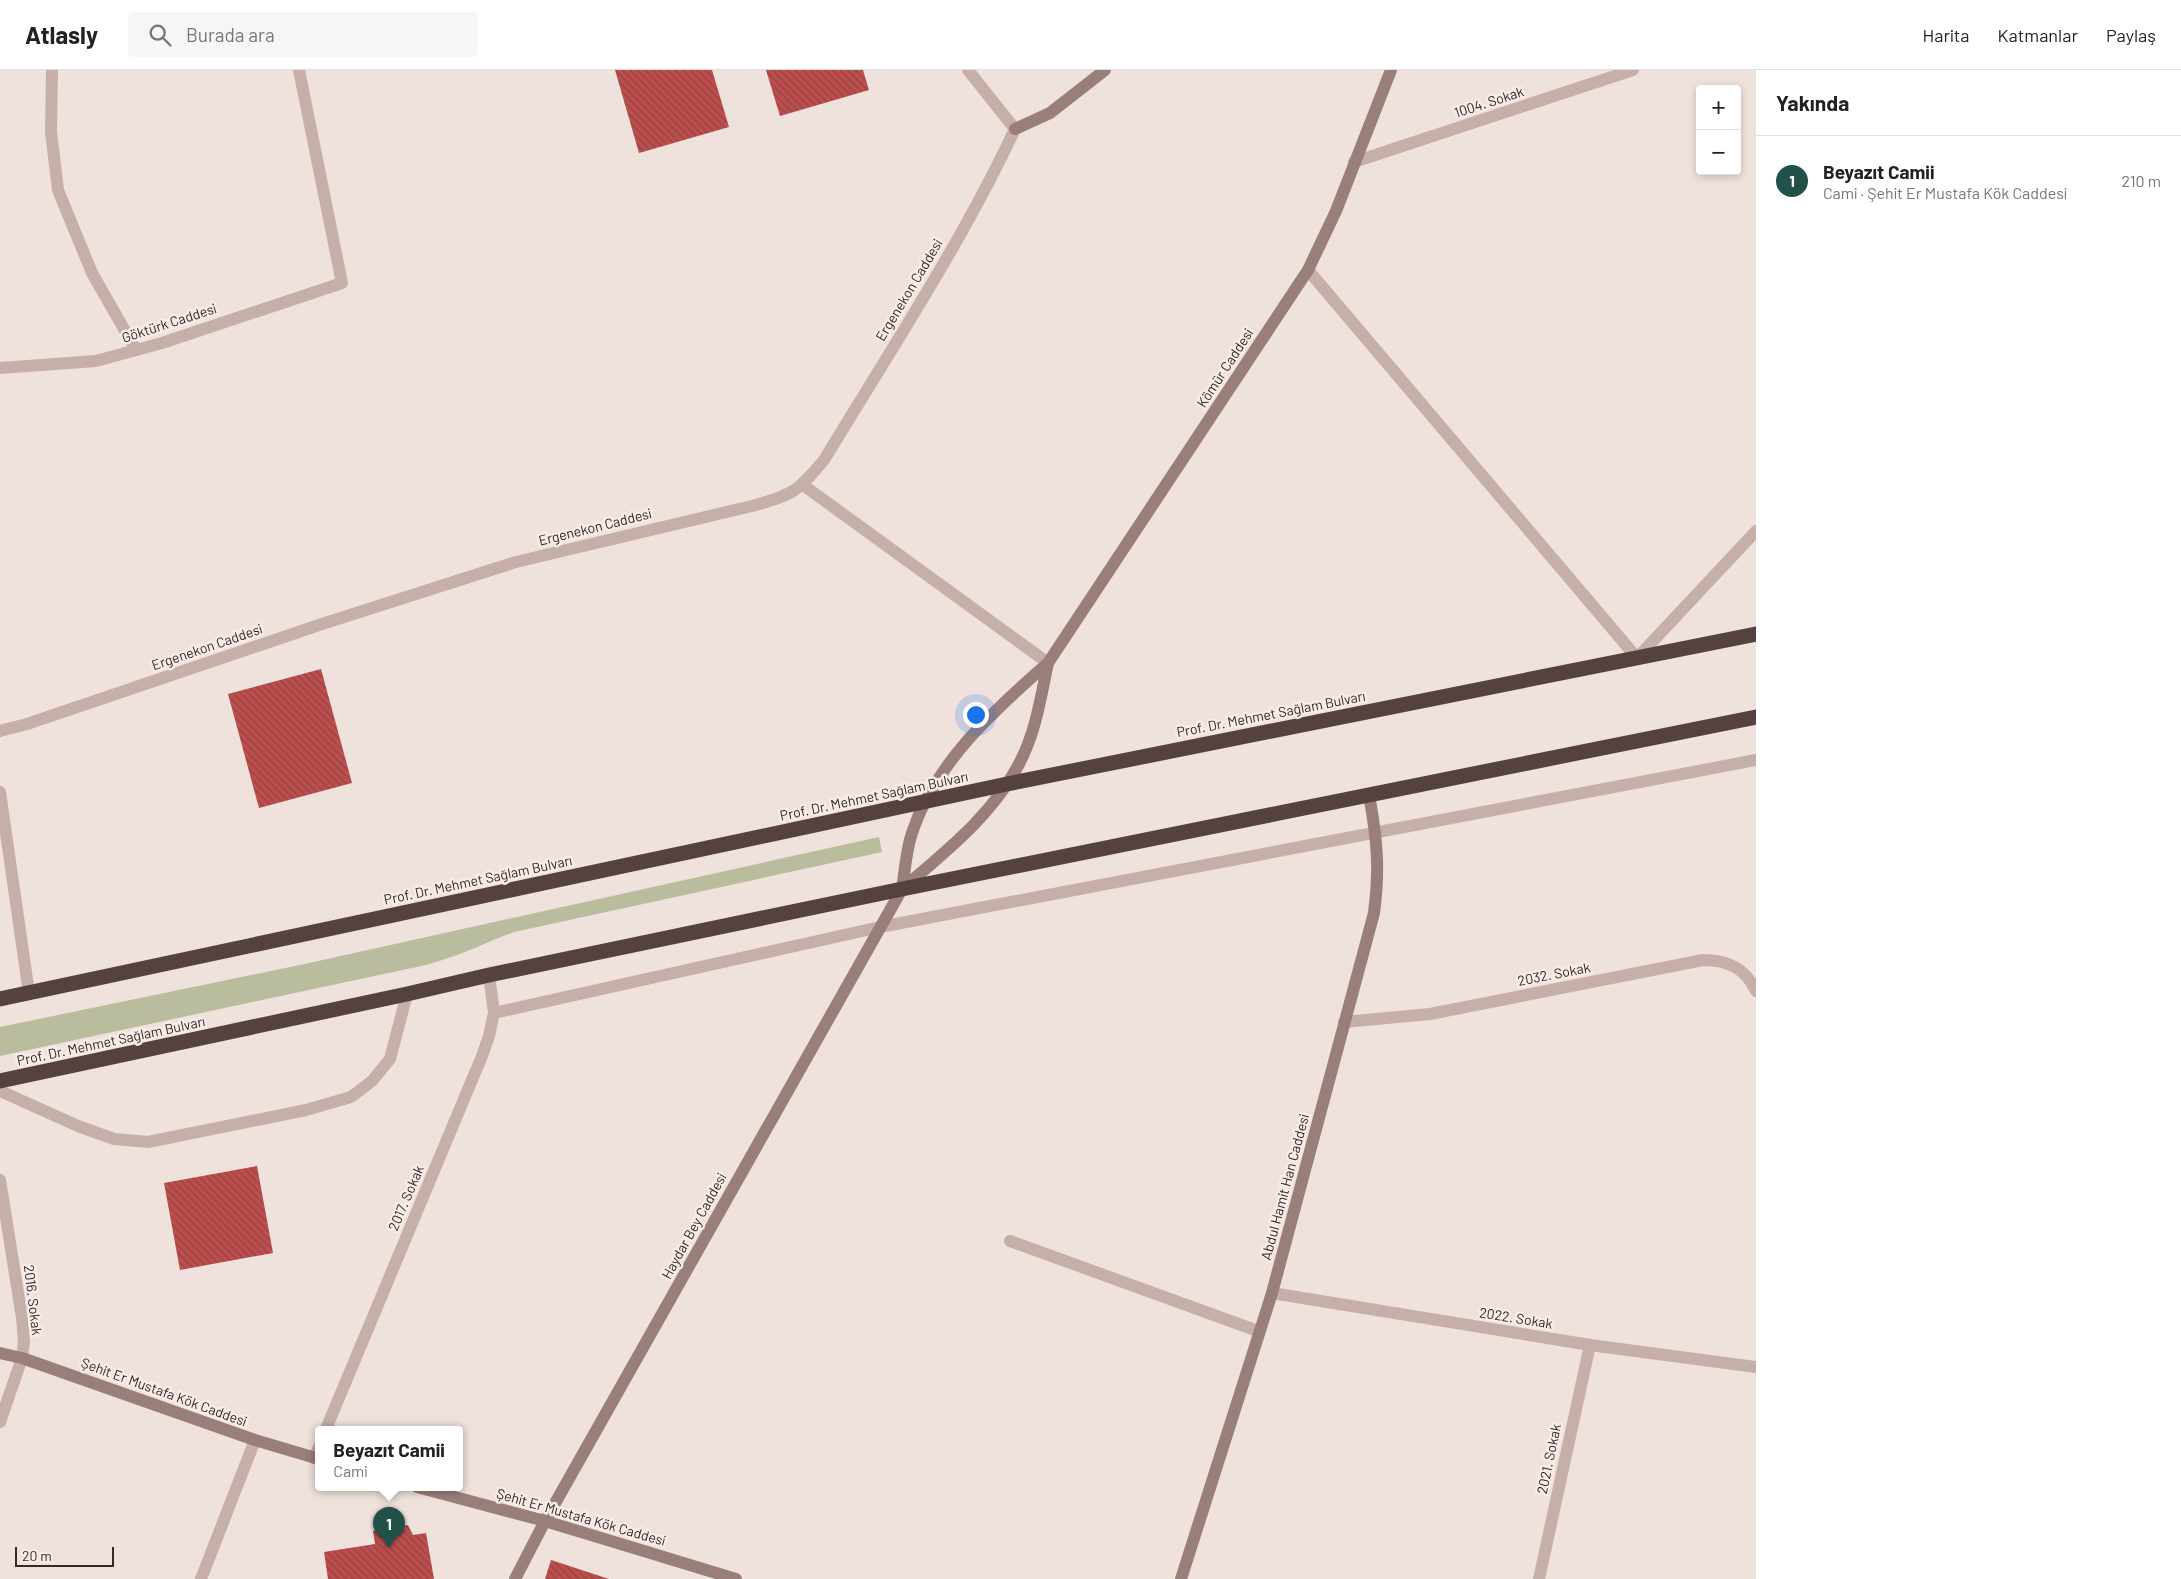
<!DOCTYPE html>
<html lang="tr">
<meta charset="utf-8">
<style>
body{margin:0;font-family:Barlow,sans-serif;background:#f6f6f6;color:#222}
.controls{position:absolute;right:15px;top:15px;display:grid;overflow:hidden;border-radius:5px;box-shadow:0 2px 8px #0003}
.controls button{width:45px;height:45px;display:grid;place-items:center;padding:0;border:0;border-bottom:1px solid #e0e0e0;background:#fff;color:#222;font:25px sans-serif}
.scale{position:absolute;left:15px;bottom:12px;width:99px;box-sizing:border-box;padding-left:5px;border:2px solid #342928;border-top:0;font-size:14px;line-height:18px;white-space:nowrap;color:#342928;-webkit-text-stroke:4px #f7ece7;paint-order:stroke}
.you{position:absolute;left:975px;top:644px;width:18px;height:18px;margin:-12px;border:4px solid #fff;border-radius:50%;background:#1a73e8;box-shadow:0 0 0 8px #1a73e833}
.badge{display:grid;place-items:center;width:32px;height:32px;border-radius:50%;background:#215149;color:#fff;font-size:16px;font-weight:700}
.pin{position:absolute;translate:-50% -41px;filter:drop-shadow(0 1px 2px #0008)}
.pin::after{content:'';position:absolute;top:26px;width:18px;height:15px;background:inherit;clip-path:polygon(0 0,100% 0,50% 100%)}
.popup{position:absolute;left:315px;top:1356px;width:148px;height:65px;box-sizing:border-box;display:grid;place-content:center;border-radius:5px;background:#fff;filter:drop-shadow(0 1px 4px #0005);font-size:16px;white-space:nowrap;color:#767676}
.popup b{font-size:19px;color:#222}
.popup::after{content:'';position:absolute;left:50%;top:100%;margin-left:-10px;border:10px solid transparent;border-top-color:#fff}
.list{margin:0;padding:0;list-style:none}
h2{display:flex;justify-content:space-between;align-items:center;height:65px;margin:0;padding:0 20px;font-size:21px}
h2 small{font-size:16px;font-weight:400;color:#767676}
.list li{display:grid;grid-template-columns:32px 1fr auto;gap:15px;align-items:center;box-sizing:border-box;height:90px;padding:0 20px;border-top:1px solid #e0e0e0}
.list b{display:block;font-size:19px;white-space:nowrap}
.list p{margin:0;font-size:16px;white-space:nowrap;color:#767676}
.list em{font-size:16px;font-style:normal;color:#767676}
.icon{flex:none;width:28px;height:28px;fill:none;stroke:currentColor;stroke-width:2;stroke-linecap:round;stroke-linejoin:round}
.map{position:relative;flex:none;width:1756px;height:1509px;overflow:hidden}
header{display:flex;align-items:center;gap:30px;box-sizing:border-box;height:70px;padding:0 25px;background:#fff;border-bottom:1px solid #e0e0e0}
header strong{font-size:24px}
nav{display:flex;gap:28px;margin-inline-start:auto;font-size:18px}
.search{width:350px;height:45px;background:#f6f6f6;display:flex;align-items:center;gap:12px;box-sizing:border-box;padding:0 18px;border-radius:5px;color:#767676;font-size:19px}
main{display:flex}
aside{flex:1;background:#fff}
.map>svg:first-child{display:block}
.grass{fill:#babd9d}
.building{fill:url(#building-back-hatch)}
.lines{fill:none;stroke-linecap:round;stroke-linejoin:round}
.lane{stroke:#c6afa9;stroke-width:12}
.street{stroke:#c6afa9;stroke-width:12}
.secondary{stroke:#9a7e7a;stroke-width:12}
.highway{stroke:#544140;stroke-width:15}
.labels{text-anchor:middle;stroke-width:5;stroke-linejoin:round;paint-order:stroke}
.street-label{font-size:14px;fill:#342928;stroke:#f7ece7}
</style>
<header>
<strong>Atlasly</strong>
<div class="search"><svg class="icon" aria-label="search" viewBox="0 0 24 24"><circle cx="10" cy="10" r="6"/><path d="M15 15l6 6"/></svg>Burada ara</div>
<nav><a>Harita</a><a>Katmanlar</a><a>Paylaş</a></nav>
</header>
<main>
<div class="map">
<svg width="1756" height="1509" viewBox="0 0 1756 1509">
<defs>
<pattern id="building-back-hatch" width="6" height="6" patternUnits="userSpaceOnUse" patternTransform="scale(1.25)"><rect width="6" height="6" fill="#bb4f4e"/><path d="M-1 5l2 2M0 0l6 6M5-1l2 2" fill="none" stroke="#994241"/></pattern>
</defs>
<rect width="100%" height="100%" fill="#efe1db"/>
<path class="grass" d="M879,767l3,15 -368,80c-29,11 -57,25 -88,33l-426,91v-29l300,-62z"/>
<g class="building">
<path d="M615,0h97l17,57 -90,26z"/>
<path d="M766,0h97l6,20 -89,26z"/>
<path d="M321,599l31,114 -93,25 -31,-114z"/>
<path d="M257,1096l16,87 -93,17 -16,-87z"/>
<path d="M408,1455l5,10 13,-2 8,46h-106l-4,-27 51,-8 -2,-13z"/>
<path d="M551,1490l58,19h-64z"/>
</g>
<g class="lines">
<g class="lane">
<path d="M52,0l-1,62 7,58 34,83 44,77"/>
<path d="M1637,588l119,-127"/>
<path d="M494,943l386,-86 876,-167"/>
<path d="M0,1021l78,35 36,13 34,3 158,-32 45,-13 21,-16 18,-22 17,-65"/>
</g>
<g class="street">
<path d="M1354,92l279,-92"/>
<path d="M1308,200l329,388"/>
<path d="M0,298l96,-7 66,-18 180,-60 -43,-213"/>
<path d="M803,415l245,178"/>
<path d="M0,661l27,-7 295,-100 194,-62 236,-56c41,-11 45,-14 72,-46 66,-109 137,-216 191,-331l-47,-59"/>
<path d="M0,722l29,201"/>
<path d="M1344,952l86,-8 273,-54c25,0 42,8 53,31"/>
<path d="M0,1110l22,138 2,23 -2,17 -22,64"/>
<path d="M1010,1171l248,90"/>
<path d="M1272,1223l318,52 166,22"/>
<path d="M326,1359l156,-373 7,-20 5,-23 -5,-38"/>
<path d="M314,1388l5,-11"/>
<path d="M201,1509l54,-139"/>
<path d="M1539,1509l51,-234"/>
</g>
<g class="secondary">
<path d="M1015,59l35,-16 55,-43"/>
<path d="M902,819c43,-37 92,-75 118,-127 16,-31 21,-66 28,-99"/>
<path d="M0,1283l22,5 233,82 64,19"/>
<path d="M417,1417l128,34 191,58"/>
<path d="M515,1509l30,-58 357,-632c3,-18 4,-39 10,-56 23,-70 82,-123 136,-170l260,-393 28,-59 55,-141"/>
<path d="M1181,1509l91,-286 102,-380c6,-43 3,-75 -5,-118"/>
</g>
<g class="highway">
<path d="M0,929l1007,-215 749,-150"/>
<path d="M0,1011l407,-87 82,-19 413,-86 854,-172"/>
</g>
</g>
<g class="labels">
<g class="street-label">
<text transform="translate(1489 32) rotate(-18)" y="5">1004. Sokak</text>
<text transform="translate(909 220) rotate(-59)" y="5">Ergenekon Caddesi</text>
<text transform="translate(169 253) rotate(-18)" y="5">Göktürk Caddesi</text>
<text transform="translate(1225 298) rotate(-57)" y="5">Kömür Caddesi</text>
<text transform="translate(595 457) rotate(-14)" y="5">Ergenekon Caddesi</text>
<text transform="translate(207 577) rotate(-19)" y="5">Ergenekon Caddesi</text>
<text transform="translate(1271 644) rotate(-11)" y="5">Prof. Dr. Mehmet Sağlam Bulvarı</text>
<text transform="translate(874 726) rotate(-12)" y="5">Prof. Dr. Mehmet Sağlam Bulvarı</text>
<text transform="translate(478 810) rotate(-12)" y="5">Prof. Dr. Mehmet Sağlam Bulvarı</text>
<text transform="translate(1554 904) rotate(-11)" y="5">2032. Sokak</text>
<text transform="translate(111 971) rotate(-12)" y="5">Prof. Dr. Mehmet Sağlam Bulvarı</text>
<text transform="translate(1285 1117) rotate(-75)" y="5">Abdul Hamit Han Caddesi</text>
<text transform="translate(406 1128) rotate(-67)" y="5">2017. Sokak</text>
<text transform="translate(694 1156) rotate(-61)" y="5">Haydar Bey Caddesi</text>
<text transform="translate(33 1230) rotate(83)" y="5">2016. Sokak</text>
<text transform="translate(1516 1248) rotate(9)" y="5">2022. Sokak</text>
<text transform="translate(164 1322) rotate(20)" y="5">Şehit Er Mustafa Kök Caddesi</text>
<text transform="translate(1549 1389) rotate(-78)" y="5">2021. Sokak</text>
<text transform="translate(581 1447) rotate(16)" y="5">Şehit Er Mustafa Kök Caddesi</text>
</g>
</g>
</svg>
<div class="controls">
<button>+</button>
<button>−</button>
</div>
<div class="scale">20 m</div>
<div class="you"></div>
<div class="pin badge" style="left:389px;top:1478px">1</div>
<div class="popup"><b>Beyazıt Camii</b>Cami</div>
</div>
<aside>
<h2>Yakında<small></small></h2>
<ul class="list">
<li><span class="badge">1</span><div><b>Beyazıt Camii</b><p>Cami · Şehit Er Mustafa Kök Caddesi</p></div><em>210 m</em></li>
</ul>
</aside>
</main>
